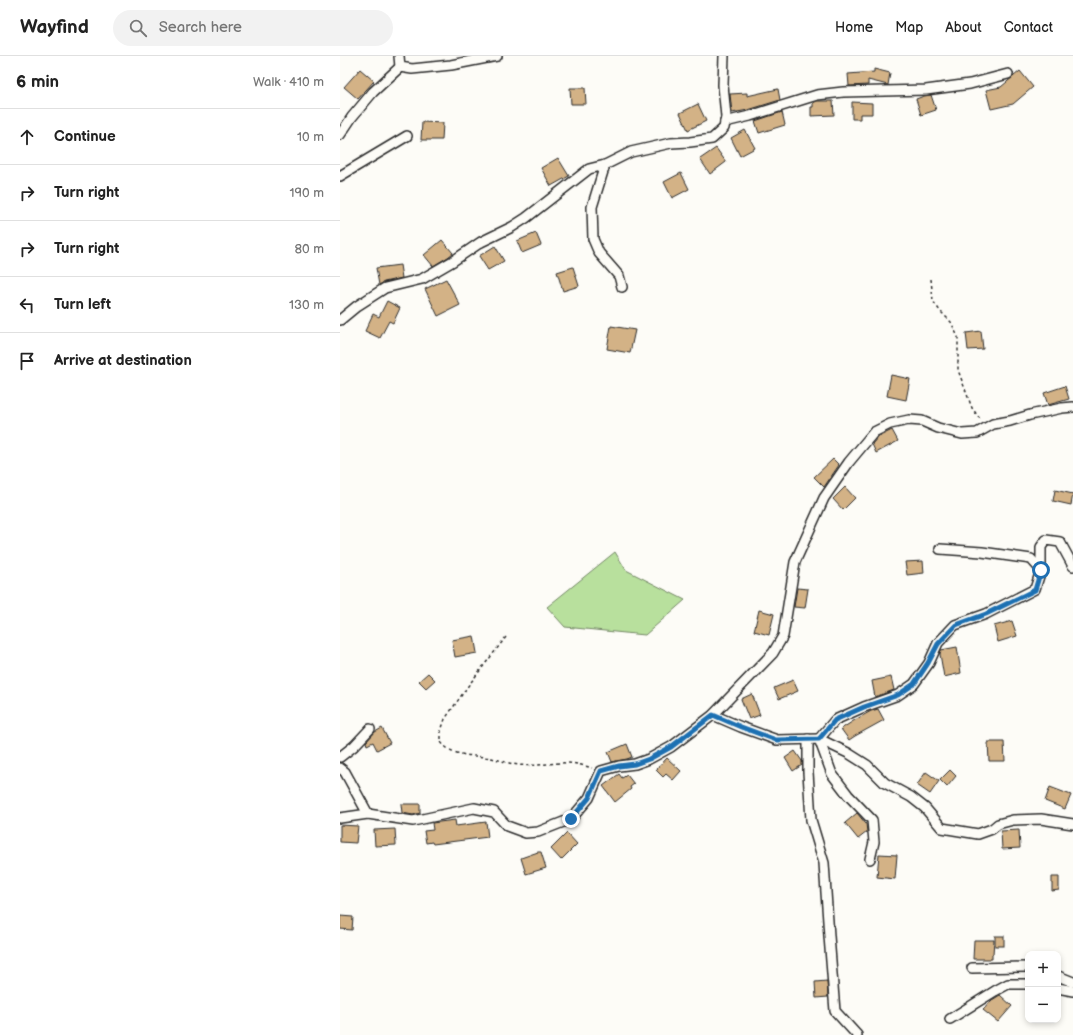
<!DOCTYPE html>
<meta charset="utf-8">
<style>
body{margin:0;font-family:"Balsamiq Sans",sans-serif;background:#f2f2f2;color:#222}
.controls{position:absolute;right:12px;bottom:12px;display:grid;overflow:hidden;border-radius:8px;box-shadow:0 2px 6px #0003}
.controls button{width:36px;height:36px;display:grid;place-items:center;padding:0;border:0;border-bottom:1px solid #e0e0e0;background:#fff;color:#222;font:20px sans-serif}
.stop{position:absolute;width:12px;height:12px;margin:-9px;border:3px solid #1f6fb2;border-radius:50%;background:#fff}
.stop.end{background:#1f6fb2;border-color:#fff;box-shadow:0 1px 4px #0008}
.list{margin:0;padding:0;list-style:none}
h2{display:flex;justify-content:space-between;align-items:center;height:52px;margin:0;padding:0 16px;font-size:17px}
h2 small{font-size:13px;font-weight:400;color:#767676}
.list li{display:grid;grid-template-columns:26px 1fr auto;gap:12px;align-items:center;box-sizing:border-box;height:56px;padding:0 16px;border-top:1px solid #e0e0e0}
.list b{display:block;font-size:15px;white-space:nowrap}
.list em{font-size:13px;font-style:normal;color:#767676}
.icon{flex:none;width:22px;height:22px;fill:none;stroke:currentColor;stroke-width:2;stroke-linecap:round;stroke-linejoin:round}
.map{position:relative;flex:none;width:733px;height:979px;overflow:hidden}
header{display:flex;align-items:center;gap:24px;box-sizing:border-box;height:56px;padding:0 20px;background:#fff;border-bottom:1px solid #e0e0e0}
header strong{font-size:19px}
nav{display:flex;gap:22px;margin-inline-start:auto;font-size:14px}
.search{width:280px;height:36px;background:#f2f2f2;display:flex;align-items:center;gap:10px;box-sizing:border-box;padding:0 14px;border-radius:22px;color:#767676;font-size:15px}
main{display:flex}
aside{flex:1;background:#fff}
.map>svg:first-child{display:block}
.green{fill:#b8e09d;stroke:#728664}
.building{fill:#d3b286;stroke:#2b2b2b}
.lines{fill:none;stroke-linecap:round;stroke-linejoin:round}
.minor-casing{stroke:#2b2b2b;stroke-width:12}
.path{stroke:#2b2b2b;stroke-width:1.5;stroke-dasharray:3 3;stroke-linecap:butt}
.minor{stroke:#fdfcf7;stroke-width:9}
.route{stroke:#1f6fb2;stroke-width:5}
</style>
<header>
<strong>Wayfind</strong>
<div class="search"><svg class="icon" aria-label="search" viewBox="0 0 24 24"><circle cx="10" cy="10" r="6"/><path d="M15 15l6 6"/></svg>Search here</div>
<nav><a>Home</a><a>Map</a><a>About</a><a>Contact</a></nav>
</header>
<main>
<aside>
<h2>6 min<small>Walk · 410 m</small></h2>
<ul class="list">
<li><svg class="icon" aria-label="ahead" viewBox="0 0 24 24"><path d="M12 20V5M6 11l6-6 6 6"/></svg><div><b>Continue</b></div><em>10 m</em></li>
<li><svg class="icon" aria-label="right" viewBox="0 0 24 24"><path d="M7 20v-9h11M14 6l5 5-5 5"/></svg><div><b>Turn right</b></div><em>190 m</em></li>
<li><svg class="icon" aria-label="right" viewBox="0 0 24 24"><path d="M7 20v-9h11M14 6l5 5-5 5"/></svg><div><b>Turn right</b></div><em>80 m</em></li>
<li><svg class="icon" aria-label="left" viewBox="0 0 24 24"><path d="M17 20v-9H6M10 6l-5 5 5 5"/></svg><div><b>Turn left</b></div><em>130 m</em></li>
<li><svg class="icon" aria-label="arrive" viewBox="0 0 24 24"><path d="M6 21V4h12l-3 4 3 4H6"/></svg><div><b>Arrive at destination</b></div></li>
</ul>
</aside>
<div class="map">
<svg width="733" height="979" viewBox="0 0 733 979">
<rect width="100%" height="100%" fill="#fdfcf7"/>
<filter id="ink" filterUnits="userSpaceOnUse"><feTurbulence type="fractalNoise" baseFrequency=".025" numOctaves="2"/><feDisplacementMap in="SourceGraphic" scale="8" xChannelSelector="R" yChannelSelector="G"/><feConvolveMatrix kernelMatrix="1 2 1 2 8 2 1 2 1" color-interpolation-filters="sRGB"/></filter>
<g filter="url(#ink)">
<path class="green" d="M275,496l11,18 59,30 -40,35 -80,-8 -18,-20z"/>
<g class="building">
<path d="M20,13l14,12 -16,18 -14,-12z"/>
<path d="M534,13l16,4 -2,12 -20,-5v5l-19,1 -1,-12 26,-2z"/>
<path d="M680,15l13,16 -20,17 -22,5 -5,-19 15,-3z"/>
<path d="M230,32h15l1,16h-15z"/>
<path d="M438,33l2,11 -32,10 -16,3 -2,-19 17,-1v3z"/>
<path d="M591,39l5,15 -15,5 -5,-16 8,-3z"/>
<path d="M477,45h16l1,14 -23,1v-9h2v-4z"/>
<path d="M512,46l20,1v11h-12v5h-8z"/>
<path d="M358,48l8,17 -18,9 -8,-17z"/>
<path d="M442,56l3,13 -26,8 -4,-12z"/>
<path d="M82,66l21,1 -1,17h-21z"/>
<path d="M405,74l10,18 -15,8 -9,-18z"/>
<path d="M376,92l10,14 -16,12 -10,-15z"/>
<path d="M218,102l11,18 -18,10 -10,-18z"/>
<path d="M341,117l8,16 -17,9 -8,-16z"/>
<path d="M196,177l5,12 -19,8 -5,-12z"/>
<path d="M102,184l11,13 -5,4 -15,9 -9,-11z"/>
<path d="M155,190l9,15 -16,9 -9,-14z"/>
<path d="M60,209l2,13 -18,4 -5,3 -3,-17z"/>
<path d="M233,211l6,19 -16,5 -6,-19z"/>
<path d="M106,223l14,26 -22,11 -13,-27z"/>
<path d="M47,245l13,7 -7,15 -4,-2 -9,17 -15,-7 8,-17 6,3z"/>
<path d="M271,270l24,4 -5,23 -23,-4z"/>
<path d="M641,275l2,18 -15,1 -2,-17z"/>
<path d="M551,319l19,4 -4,21 -19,-4z"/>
<path d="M725,330l4,13 -21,6 -4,-12z"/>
<path d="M552,374l6,11 -22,12 -4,-9 6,-7z"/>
<path d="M493,403l6,6 -15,22 -10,-10z"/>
<path d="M505,431l10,11 -12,12 -10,-11z"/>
<path d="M715,434l18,4 -2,11 -18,-4z"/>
<path d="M583,505l1,12 -17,2 -2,-13z"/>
<path d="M457,532l11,1 -3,19 -11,-1z"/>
<path d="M419,554l15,4 -5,21 -15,-4z"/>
<path d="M672,565l5,15 -19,6 -4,-16z"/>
<path d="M134,580l3,17 -22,4 -3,-17z"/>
<path d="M617,591l4,26 -17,4 -4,-23 1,-4z"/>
<path d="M88,617l7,7 -9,8 -7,-7z"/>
<path d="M551,621l3,13 -19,7 -3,-16z"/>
<path d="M453,624l5,11 -19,8 -5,-11z"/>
<path d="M412,638l8,21 -11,4 -8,-20z"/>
<path d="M538,653l6,11 -29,16 -6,4 -8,-11 14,-9 16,-9z"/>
<path d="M42,672l8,15 -13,7 -4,-8 -6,3 -1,-3 9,-10z"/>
<path d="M648,686h16l1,19h-16z"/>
<path d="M287,688l5,13 -5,2 -15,3 -4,-10z"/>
<path d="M455,695l7,10v4l-9,6 -8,-13z"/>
<path d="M327,702l14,13 -8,9 -7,-6 -3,3 -7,-7z"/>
<path d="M610,714l6,6 -9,11 -7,-7z"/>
<path d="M586,716l13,9 -9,13 -13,-9z"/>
<path d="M279,718l3,4 5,-3 7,9 -4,3 1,2 -16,13 -12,-16z"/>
<path d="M710,731l21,8 -6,14 -20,-8z"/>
<path d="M61,748h19v9l-7,2 -11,-2z"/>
<path d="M517,757l9,11 1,8 -9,7 -13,-16z"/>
<path d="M115,764l1,6 30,-4 2,15 -55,7 -1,-2 -6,1 -2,-12 9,-1 -1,-7z"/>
<path d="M0,769l18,1 -2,17 -16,-1z"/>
<path d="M55,773l1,16 -21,1 -1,-16z"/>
<path d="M679,774l1,18 -18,1 -1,-18z"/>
<path d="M227,777l10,11 -16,16 -10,-11z"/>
<path d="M198,796h3l5,16 -20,6 -5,-16z"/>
<path d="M539,798l18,1 -2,24 -18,-2z"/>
<path d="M712,821h7v13l-7,1z"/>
<path d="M0,860l13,1 -1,13 -12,-1z"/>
<rect x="655" y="880" width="9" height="10"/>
<path d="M634,884h20l-1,14h-1v5h-19z"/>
<path d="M487,925l1,16 -12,1 -1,-16z"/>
<path d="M660,939l12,11 -14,16 -15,-12 9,-10z"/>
</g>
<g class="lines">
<g class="minor-casing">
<g id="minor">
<path d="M59,0l1,11 12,2 39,-4 46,-9"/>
<path d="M385,66l25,-6 67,-21 26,-3 83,-2 44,-6 38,-10"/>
<path d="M0,79l12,-18 21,-25 27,-25"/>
<path d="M265,109l-13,42 1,32 6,14 20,23 3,11"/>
<path d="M0,120l67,-40"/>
<path d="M0,264l17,-14 28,-18 37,-9 31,-18 28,-19 31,-15 14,-9 63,-49 16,-4 26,-13 40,-9 19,-1 22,-3 12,-11 2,-11 -3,-32 1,-29"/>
<path d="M600,493l42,3 49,7 10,11"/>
<path d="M373,659l28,12 36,13 42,-1 29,14 19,12 18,18 26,14 14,11 17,20 36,6 14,-5 6,-5 15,-4 28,-1 32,5"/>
<path d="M468,683v33l3,48 13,43 5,73 6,75 22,24"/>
<path d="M0,701l14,-11 16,-17"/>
<path d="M0,712l5,4 23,42"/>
<path d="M0,762l28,-4 45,7 61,-13 20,4 13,14 19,7 12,-1 33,-13 18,-21 12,-27 18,-5 16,-2 14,-5 22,-12 42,-32 60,-62 10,-17 12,-74 29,-64 25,-36 25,-30 16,-8 19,-4 13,1 16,7 24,6 15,-1 16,-9 17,-3 20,-6 32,-7 11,-1"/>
<path d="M530,803l4,-17 -2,-22 -24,-25 -16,-21 -13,-35 16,-19 29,-13 34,-12 16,-11 15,-21 9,-20 17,-18 31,-11 49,-25 6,-19v-23l5,-7 14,2 13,24"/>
<path d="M632,912l56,-1"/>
<path d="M718,920l15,6"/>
<path d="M718,932l15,3"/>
<path d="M610,963l45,-28 13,-7h20"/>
</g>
</g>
<g class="path">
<path d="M591,223l2,22 7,10 11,11 7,15v33l14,38 8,11 2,1"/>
<path d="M166,581l-38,49 -23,33 -4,12v11c13,17 36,12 54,17 8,2 16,5 24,6 17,2 33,-3 49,-2 8,0 17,3 24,5"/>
</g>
<use href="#minor" class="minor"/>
</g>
</g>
<g class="lines" filter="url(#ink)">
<path class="route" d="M231,763l18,-21 12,-27 18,-5 16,-2 14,-5 22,-12 42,-32 28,12 35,13 43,-1 16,-19 29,-13 34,-12 16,-11 14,-21 10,-19 18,-19 30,-11 49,-24 6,-20"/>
</g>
</svg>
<div class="controls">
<button>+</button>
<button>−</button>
</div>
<div class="stop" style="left:701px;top:514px"></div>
<div class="stop end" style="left:231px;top:763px"></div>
</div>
</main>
